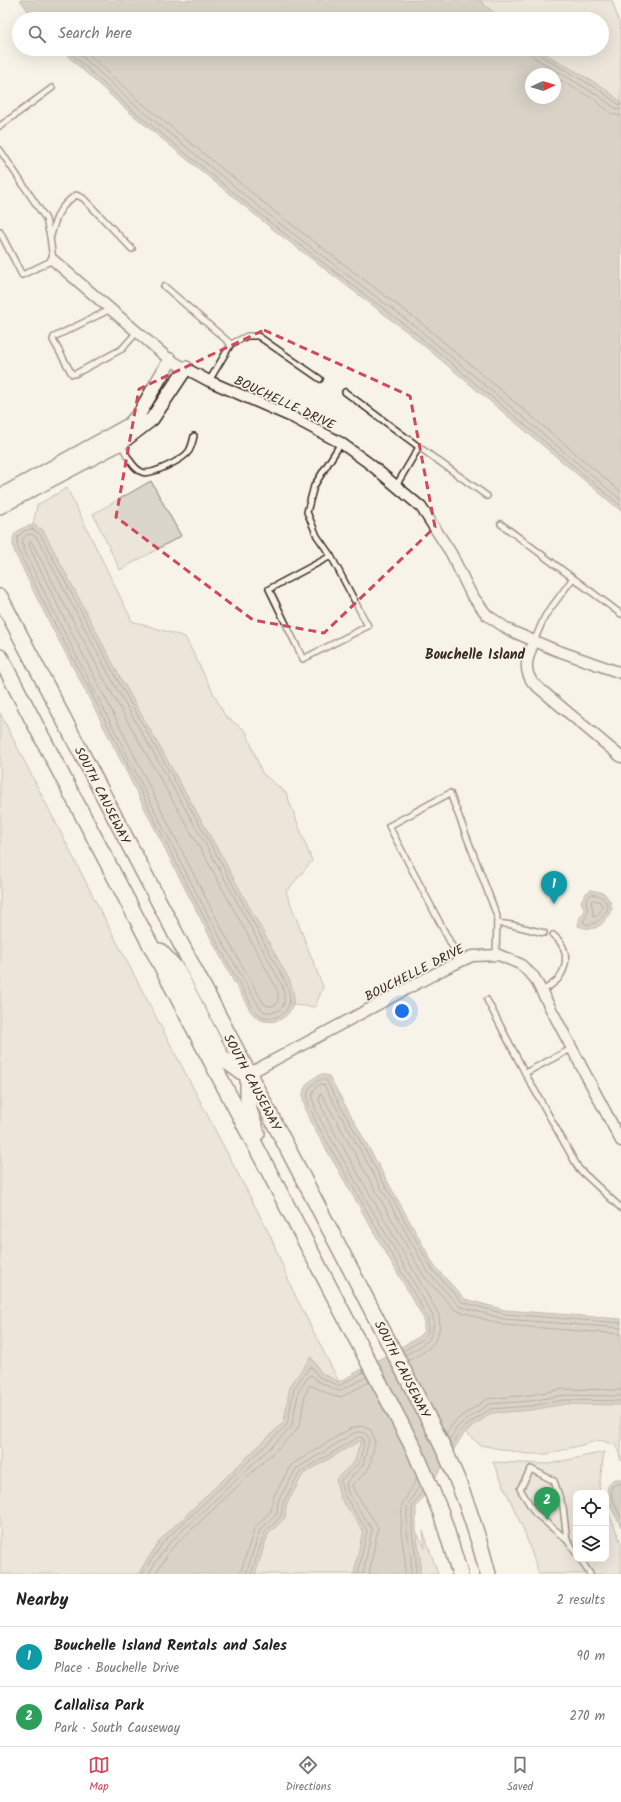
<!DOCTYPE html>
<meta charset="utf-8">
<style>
body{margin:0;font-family:Kalam,sans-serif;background:#f2f2f2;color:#222}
.controls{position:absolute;right:12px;bottom:12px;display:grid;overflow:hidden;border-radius:8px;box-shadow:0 4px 16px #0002}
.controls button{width:36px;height:36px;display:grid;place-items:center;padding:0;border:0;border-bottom:1px solid #e0e0e0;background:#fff;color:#222;font:20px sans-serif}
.compass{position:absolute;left:525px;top:68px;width:36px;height:36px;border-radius:50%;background:#fff;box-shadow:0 4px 16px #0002;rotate:86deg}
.you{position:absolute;left:402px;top:1011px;width:14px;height:14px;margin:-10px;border:3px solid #fff;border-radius:50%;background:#1a73e8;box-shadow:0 0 0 6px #1a73e833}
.badge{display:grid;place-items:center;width:26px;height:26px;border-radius:50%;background:#d1495b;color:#fff;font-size:13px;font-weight:700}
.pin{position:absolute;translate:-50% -33px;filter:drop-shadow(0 1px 2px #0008)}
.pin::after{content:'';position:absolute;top:21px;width:14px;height:12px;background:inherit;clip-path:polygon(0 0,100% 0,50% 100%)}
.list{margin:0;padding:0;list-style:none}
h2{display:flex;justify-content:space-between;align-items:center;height:52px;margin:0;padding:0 16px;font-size:17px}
h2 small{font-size:13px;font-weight:400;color:#767676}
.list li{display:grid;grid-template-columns:26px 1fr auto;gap:12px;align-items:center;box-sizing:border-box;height:60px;padding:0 16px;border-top:1px solid #e0e0e0}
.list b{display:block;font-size:15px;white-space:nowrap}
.list p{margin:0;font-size:13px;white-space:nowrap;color:#767676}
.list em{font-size:13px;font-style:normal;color:#767676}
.icon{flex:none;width:22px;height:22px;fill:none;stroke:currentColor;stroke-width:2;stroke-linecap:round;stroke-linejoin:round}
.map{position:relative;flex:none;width:621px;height:1574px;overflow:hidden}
.search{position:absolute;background:#fff;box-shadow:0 4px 16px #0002;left:12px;right:12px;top:12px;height:44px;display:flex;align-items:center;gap:10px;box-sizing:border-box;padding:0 14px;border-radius:22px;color:#767676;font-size:15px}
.sheet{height:172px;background:#fff}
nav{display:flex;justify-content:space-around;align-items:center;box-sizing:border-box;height:56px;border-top:1px solid #e0e0e0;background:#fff;font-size:11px;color:#767676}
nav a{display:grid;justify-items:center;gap:2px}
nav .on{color:#d1495b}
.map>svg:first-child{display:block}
.green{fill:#dbd6cb;stroke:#8b8074}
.water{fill:#b4aca0;stroke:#84786c;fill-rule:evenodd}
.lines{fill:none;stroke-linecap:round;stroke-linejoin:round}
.shore{stroke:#6b5e52;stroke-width:1}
.service-casing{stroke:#3b2a1e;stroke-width:8}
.minor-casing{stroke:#3b2a1e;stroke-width:13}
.tertiary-casing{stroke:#3b2a1e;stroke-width:16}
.secondary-casing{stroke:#3b2a1e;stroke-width:18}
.service{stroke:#f7f3e8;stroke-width:5}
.minor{stroke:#f7f3e8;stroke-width:10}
.tertiary{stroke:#f7f3e8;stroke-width:13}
.secondary{stroke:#f7f3e8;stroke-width:15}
.marked{fill:none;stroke:#d1495b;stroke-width:3;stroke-dasharray:8 5;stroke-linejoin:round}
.labels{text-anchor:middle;stroke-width:3.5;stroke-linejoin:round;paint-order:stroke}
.street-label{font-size:13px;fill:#3b2a1e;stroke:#f7f3e8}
.neighbourhood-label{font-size:14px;font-weight:bold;fill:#3b2a1e;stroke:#f7f3e8}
</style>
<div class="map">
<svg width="621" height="1574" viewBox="0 0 621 1574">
<rect width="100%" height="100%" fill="#f7f3e8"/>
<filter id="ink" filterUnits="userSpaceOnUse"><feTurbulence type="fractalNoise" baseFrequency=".025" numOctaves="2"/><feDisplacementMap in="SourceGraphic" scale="8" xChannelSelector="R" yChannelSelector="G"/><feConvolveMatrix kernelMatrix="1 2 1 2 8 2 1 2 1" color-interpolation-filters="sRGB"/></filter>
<g filter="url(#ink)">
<g class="green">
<path d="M479,0h133l9,29v73l-17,-14 -67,-39h65v-30h-101z"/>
<path d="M151,481l30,55 -61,34 -27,-56z"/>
<path d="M67,488l65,133 53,16 40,79 21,15 16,42 24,20 26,68 -26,31 37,95 -8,20 -22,-2 1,-9 -72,-139 -102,-180 -77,-146 -10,-6 4,-20z"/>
<path d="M0,713l96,189 174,333 23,56 46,91 -18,-9 -9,-15 -22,28 -6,36 -123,117 -23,35h-138z"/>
<path d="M548,1389l73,10v62l-4,-15 -17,-6 -52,14h-21l-47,-9 -15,-13 25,-19 41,-3z"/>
<path d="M361,1440l-6,21 -19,19 4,17 23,33 -9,44h-99l13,-40 17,-16 1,-13 17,-31z"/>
<path d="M604,1452l-5,36 2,5h-25v66h30v-53l15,37v31h-82l-14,-41 -32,-71 56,2z"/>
<path d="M416,1531l9,17 -2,-17 15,43h-18v-16z"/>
</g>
<g class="water">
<path d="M20,0h459l22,19h-467z"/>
<path d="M60,49h477l67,39 17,14v409l-211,-177 -140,-107 -142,-116zM531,74h24v24h-24z"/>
<path d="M33,525l10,5 77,147 102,180 68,124c2,8 5,15 3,22 -3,18 -27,25 -39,12 -5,-4 -8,-13 -12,-19 -12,-20 -22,-41 -33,-61 -47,-89 -89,-179 -136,-268 -17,-32 -34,-63 -49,-96 -4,-9 -12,-20 -11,-30 0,-11 11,-14 20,-16z"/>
<path d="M591,890l13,3 6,8 2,8c-9,16 -15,24 -34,17l2,-9 5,-6 -4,-10 5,-8z"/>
<path d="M322,1074l7,2 106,191 30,32 40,11 116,9v86l-56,-1 -34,6 -40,3 -26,19 -49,75v24l4,27v16h-66l9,-44 -23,-33 -4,-18 19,-18 6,-21 -58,34 -17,31 -1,13 -17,16 -13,40h-117l23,-35 123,-117 6,-36 21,-29 10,16 18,9 78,-44 7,-7v-12l-110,-191c-10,-23 -22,-41 8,-54z"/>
<path d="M614,1479h7v48c-6,-14 -23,-36 -7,-48z"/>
</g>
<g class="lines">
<g class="shore">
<path d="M66,49l64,59 142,116 141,107 208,175"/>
<path d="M74,49l60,55 141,116 141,107 205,173"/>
<path d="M83,49l55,51 141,115 141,107 201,170"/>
<path d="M531,49v5l4,4 64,38 16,12 6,2"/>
<path d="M536,49l2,5 63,37 17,13 3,1"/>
<path d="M555,77l40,23 17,14 9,2"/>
<path d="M32,529l8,5 77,145 102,180 67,124c2,6 5,14 3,21 -3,14 -22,18 -32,9 -4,-4 -7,-11 -10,-16 -11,-19 -22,-39 -32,-59 -48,-90 -90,-182 -138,-272 -17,-32 -34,-63 -49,-96 -4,-8 -11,-19 -11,-28 0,-9 8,-12 15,-13z"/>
<path d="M27,535l5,-1 5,4 76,144 102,179 67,124c4,16 5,29 -17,27l-5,-4c-49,-82 -91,-169 -134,-255 -34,-68 -70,-134 -102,-203l-2,-9z"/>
<path d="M31,541l76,144 102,179 67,123c3,9 5,20 -8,19l-4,-2c-48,-81 -89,-167 -131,-251 -34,-69 -71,-136 -103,-205l-1,-5z"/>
<path d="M592,894c9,2 14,4 16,14 -5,9 -9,15 -20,17l-5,-3 5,-10 -2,-11 3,-5z"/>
<path d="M593,900l6,1 4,6 -5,8 -3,2 -2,-1v-5l-2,-9z"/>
<path d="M403,1351l17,-10 8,-8v-15l-110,-192c-8,-19 -21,-37 4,-47l4,1 106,189 30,33 43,12 116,9"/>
<path d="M405,1355c19,-11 31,-14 28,-39l-111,-193c-5,-12 -18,-32 -1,-39l3,1 104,187 31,34 45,13 117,9"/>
<path d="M408,1361c21,-12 35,-19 31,-46l-111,-194 -9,-21 1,-6 2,1 101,180 32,35 48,15 118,9"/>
<path d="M446,1434l10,-14 31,-21 42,-4 35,-6 57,1"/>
<path d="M449,1440l10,-15 30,-21 41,-3 35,-6 56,1"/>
<path d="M452,1446l10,-17 28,-20 40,-3 35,-6 56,1"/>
<path d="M621,1483l-9,3 -1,9 10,23"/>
<path d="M142,1574l22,-33 123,-116 7,-37 16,-21h2l7,10 20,9 25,-14"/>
<path d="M148,1574l20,-30 123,-116 8,-38 10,-14 3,-1 5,6 22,10 28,-14"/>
<path d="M155,1574l17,-26 124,-117c9,-14 4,-32 14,-46l23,11 8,1 28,-15"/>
<path d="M240,1574l15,-47 16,-16 2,-13 18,-33 60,-37 10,-2 10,4 4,12 -5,23 -3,6 -15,14 2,6 21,31 3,6 -9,46"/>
<path d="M246,1574l14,-44 17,-16 1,-13 18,-32 58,-36c7,-3 13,0 15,7l-6,25 -17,18 2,10 24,36 -9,45"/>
<path d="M251,1574l14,-42 16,-16 2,-13 17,-31 59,-35 4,1 1,5 -5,20 -19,18 4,14 23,35 -9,44"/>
<path d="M405,1574v-15l-4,-27 1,-27 15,-27"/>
<path d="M411,1574v-16l-4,-26v-26l13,-21"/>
<path d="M416,1574v-16l-4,-26v-25l10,-16"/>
</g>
<g class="service-casing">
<g id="service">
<path d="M0,126l52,-38"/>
<path d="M0,150l46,69 4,18 3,23 -31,15 -22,-43"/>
<path d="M51,236c5,-20 8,-29 25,-41l7,3 49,51"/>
<path d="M164,286l67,58 -22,37"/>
<path d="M111,309l-57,28 -1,3 19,34h3l47,-25 15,-17"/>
<path d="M231,344l16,-8h11l62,43"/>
<path d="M345,392l74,55"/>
<path d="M121,444c5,9 11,24 21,28 9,4 42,-13 47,-21 3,-5 4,-11 5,-15"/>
<path d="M396,486l23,-39 68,49"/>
<path d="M501,524l72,54"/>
<path d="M331,556l-62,33 34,70 65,-33 -37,-70 -14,-20 -10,-24 7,-26 27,-43"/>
<path d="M534,641l11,-25 28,-38 48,36"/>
<path d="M497,923l15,2 32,8"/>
<path d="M460,961l-71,-135 61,-33 47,123 -1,39"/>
<path d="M541,992c6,-4 14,-9 18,-14 11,-16 8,-32 -6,-43"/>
<path d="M487,1000l38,73"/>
<path d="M571,1049l-46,24 54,96 42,39"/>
<path d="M567,1540l-4,-33 -9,-26 -23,-12 -11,20 15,24 32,27 9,13"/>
<path d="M580,1559l10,15"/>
</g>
</g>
<g class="minor-casing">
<g id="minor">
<path d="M53,260l117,100 39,21 85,37 47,25 29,21 51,43 30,46 20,41 16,21 22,15 44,19 68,24"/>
<path d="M534,641c-6,16 -12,27 -1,42l88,74"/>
<path d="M248,1074l194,-104 30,-14 27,-1 21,9 14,13 87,164"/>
</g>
</g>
<g class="tertiary-casing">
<g id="tertiary">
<path d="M0,496l129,-71 10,-11 31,-54"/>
<path d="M0,507l121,-64 31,-24 34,-51"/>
</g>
</g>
<g class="secondary-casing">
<g id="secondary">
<path d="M0,597l437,838c23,46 38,88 51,139"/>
<path d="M0,657l414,792 27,64 19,61"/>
<path d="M160,951l17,19 45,88 18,13 8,3"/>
<path d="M248,1075v32l9,26"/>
</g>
</g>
<use href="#service" class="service"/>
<use href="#minor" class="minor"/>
<use href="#tertiary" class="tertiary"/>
<use href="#secondary" class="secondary"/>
</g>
</g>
<path d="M0 0H621V1574H0ZM264,330l146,66 25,131 -111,106 -71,-13 -137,-103 23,-128z" fill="#f7f3e8" fill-opacity=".55" fill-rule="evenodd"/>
<path class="marked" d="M264,330l146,66 25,131 -111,106 -71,-13 -137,-103 23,-128z"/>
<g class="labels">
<g class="street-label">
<text transform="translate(285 402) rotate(25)" y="5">BOUCHELLE DRIVE</text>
<text transform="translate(103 795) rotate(63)" y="5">SOUTH CAUSEWAY</text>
<text transform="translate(414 972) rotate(-27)" y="5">BOUCHELLE DRIVE</text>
<text transform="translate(253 1082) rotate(62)" y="5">SOUTH CAUSEWAY</text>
<text transform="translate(403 1369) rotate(63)" y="5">SOUTH CAUSEWAY</text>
</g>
<g class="neighbourhood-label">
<text x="475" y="659">Bouchelle Island</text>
</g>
</g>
</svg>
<div class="controls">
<button><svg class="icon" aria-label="locate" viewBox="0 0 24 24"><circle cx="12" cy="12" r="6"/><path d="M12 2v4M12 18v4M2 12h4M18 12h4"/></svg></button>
<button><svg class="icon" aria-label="layers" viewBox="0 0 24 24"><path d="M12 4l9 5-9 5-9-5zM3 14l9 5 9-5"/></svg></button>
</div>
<svg class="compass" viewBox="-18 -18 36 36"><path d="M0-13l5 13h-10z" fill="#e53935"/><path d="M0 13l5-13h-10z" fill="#767676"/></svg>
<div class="you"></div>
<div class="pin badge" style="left:554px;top:904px;background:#0f9aa8">1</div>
<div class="pin badge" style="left:547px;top:1520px;background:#2e9e5b">2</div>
<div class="search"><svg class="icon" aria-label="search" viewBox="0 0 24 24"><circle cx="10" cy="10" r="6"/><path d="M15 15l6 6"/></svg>Search here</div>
</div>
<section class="sheet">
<h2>Nearby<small>2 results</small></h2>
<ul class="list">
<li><span class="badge" style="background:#0f9aa8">1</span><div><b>Bouchelle Island Rentals and Sales</b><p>Place · Bouchelle Drive</p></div><em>90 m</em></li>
<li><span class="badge" style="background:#2e9e5b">2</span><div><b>Callalisa Park</b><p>Park · South Causeway</p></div><em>270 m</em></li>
</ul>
</section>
<nav>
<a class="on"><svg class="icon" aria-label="map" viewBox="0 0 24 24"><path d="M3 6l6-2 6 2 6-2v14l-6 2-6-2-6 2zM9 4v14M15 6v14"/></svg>Map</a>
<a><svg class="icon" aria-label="directions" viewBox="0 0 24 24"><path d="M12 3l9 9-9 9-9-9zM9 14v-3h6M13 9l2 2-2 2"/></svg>Directions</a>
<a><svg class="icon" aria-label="saved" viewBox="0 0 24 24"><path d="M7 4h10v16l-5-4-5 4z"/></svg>Saved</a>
</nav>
